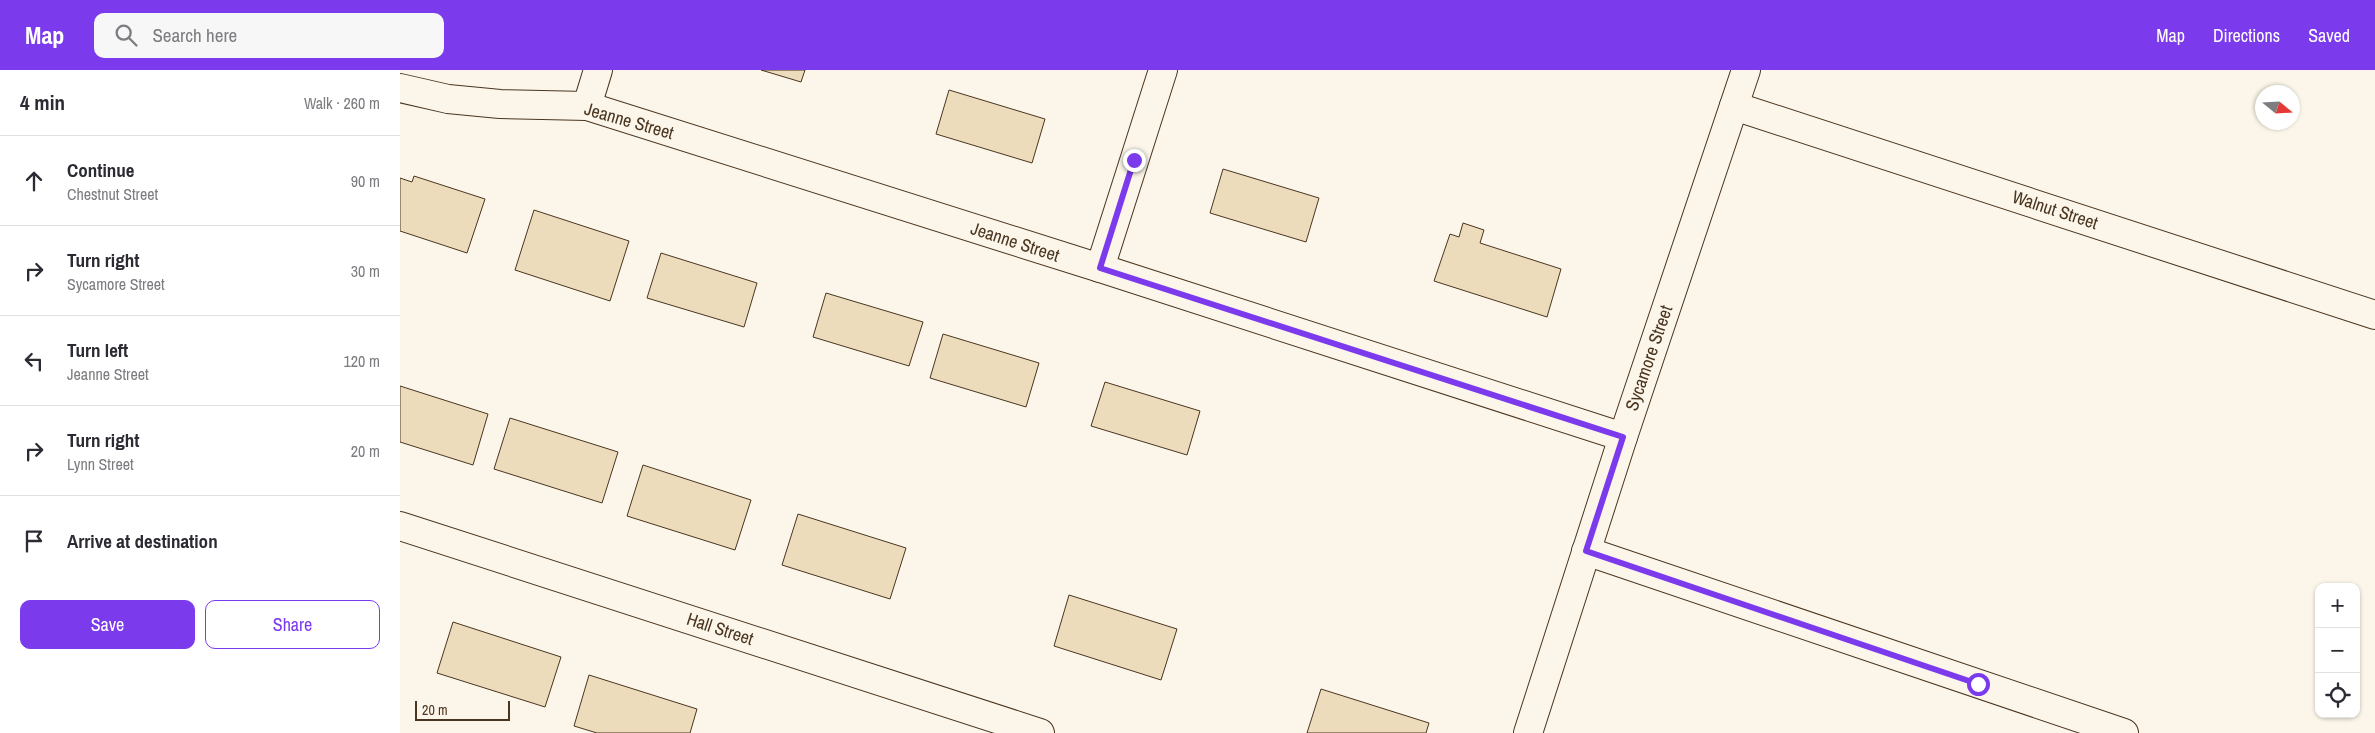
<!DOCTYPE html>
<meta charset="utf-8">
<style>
body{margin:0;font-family:"Archivo Narrow",sans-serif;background:#f7f7f7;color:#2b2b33}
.controls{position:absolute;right:15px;bottom:15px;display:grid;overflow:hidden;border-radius:10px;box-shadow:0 1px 4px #0004}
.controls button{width:45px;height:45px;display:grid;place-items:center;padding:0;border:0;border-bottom:1px solid #e1e1e2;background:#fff;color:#2b2b33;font:25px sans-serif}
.compass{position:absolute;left:1855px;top:15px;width:45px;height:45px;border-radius:50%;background:#fff;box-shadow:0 1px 4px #0004;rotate:108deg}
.scale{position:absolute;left:15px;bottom:12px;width:95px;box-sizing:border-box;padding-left:5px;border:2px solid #4a3520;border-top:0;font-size:14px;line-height:18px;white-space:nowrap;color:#4a3520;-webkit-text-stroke:4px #fbf6e9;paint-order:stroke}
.stop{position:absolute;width:15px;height:15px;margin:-11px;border:4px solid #7c3aed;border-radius:50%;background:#fff}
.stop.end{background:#7c3aed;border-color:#fff;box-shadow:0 1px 5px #0008}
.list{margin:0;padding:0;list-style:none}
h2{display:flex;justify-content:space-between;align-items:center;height:65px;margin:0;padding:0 20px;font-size:21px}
h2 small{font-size:16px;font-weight:400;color:#7c7c81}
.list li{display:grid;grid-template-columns:32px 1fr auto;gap:15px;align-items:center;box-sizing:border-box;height:90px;padding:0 20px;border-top:1px solid #e1e1e2}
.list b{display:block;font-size:19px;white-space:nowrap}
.list p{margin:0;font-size:16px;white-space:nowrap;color:#7c7c81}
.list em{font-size:16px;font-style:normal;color:#7c7c81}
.actions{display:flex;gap:10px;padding:15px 20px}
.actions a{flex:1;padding:11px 0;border:1px solid #7c3aed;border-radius:10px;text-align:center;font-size:18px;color:#7c3aed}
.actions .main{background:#7c3aed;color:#fff}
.icon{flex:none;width:28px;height:28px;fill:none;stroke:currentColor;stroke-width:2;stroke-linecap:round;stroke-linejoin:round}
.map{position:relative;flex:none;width:1975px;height:663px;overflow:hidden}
header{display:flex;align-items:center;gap:30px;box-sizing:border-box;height:70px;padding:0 25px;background:#7c3aed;color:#fff}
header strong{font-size:24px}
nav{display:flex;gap:28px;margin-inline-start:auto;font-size:18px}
.search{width:350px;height:45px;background:#f7f7f7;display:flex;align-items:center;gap:12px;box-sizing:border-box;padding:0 18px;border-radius:10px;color:#7c7c81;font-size:19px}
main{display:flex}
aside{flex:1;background:#fff}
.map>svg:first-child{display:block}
.building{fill:#ecdcbc;stroke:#4a3520}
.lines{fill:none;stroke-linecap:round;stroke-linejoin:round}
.street-casing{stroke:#4a3520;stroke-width:30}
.street{stroke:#fbf6e9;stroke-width:28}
.route{stroke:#7c3aed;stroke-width:6}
.labels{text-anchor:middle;stroke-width:4;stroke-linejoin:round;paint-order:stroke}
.street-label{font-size:18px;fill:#4a3520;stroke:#fbf6e9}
</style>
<header>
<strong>Map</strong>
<div class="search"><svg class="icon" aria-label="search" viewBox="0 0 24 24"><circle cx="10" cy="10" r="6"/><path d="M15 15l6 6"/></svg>Search here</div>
<nav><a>Map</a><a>Directions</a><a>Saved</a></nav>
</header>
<main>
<aside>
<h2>4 min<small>Walk · 260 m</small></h2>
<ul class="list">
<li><svg class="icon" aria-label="ahead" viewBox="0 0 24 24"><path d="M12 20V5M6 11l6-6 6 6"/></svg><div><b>Continue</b><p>Chestnut Street</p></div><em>90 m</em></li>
<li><svg class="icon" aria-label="right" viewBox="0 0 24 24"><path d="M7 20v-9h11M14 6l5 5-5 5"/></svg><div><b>Turn right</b><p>Sycamore Street</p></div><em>30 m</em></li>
<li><svg class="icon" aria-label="left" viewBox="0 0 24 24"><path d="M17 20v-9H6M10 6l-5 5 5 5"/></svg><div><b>Turn left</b><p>Jeanne Street</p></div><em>120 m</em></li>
<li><svg class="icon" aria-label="right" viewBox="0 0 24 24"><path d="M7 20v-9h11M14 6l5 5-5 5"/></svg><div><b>Turn right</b><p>Lynn Street</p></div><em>20 m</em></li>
<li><svg class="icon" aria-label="arrive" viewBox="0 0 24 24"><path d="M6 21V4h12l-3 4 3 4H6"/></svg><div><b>Arrive at destination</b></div></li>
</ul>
<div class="actions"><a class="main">Save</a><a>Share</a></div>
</aside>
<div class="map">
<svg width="1975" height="663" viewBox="0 0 1975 663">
<rect width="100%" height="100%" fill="#fbf6e9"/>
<g class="building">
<path d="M361,0h44l-4,12z"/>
<path d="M549,20l96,29 -13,44 -96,-29z"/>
<path d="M823,99l96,29 -13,44 -96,-29z"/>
<path d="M14,106l71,23 -18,54 -67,-22v-53l12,4z"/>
<path d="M134,140l95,31 -19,60 -95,-31z"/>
<path d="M1063,153l21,7 -4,13 81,26 -14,48 -113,-36 16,-47 9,3z"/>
<path d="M261,183l96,30 -13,44 -97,-29z"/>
<path d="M426,223l97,29 -14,44 -96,-29z"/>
<path d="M543,264l96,29 -13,44 -96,-29z"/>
<path d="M705,312l95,29 -13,44 -96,-29z"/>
<path d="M0,316l88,28 -15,51 -73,-23z"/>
<path d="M110,348l108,34 -16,51 -108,-34z"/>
<path d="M243,395l108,35 -16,50 -108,-34z"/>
<path d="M398,444l108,34 -16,51 -108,-34z"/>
<path d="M669,525l108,34 -16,51 -107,-34z"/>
<path d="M53,552l108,35 -16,50 -108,-34z"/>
<path d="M189,605l108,34 -7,24h-93l-23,-7z"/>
<path d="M921,619l108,34 -3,10h-119z"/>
</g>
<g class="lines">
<g class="street-casing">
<g id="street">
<path d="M0,18l48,11 52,5 87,2 513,162 523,169"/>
<path d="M187,36l11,-36"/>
<path d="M1334,36l641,209"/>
<path d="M700,198l63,-198"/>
<path d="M0,456l640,207"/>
<path d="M1186,481l538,182"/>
<path d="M1128,663l95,-296 123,-367"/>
</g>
</g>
<use href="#street" class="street"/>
</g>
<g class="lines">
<path class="route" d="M734,90l-34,108 523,169 -37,114 392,133"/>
</g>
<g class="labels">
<g class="street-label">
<text transform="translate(229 51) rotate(16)" y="6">Jeanne Street</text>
<text transform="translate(1655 140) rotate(18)" y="6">Walnut Street</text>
<text transform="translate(615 172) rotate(18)" y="6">Jeanne Street</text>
<text transform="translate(1249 288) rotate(-71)" y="6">Sycamore Street</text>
<text transform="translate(320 559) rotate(18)" y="6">Hall Street</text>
</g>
</g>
</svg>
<div class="controls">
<button>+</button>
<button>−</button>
<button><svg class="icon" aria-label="locate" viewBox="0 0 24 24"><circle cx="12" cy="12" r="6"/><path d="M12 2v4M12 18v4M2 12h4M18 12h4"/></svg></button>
</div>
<svg class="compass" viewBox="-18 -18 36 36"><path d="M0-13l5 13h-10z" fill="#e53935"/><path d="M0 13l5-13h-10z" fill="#7c7c81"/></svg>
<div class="scale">20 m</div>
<div class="stop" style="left:1578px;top:614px"></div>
<div class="stop end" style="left:734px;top:90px"></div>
</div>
</main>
